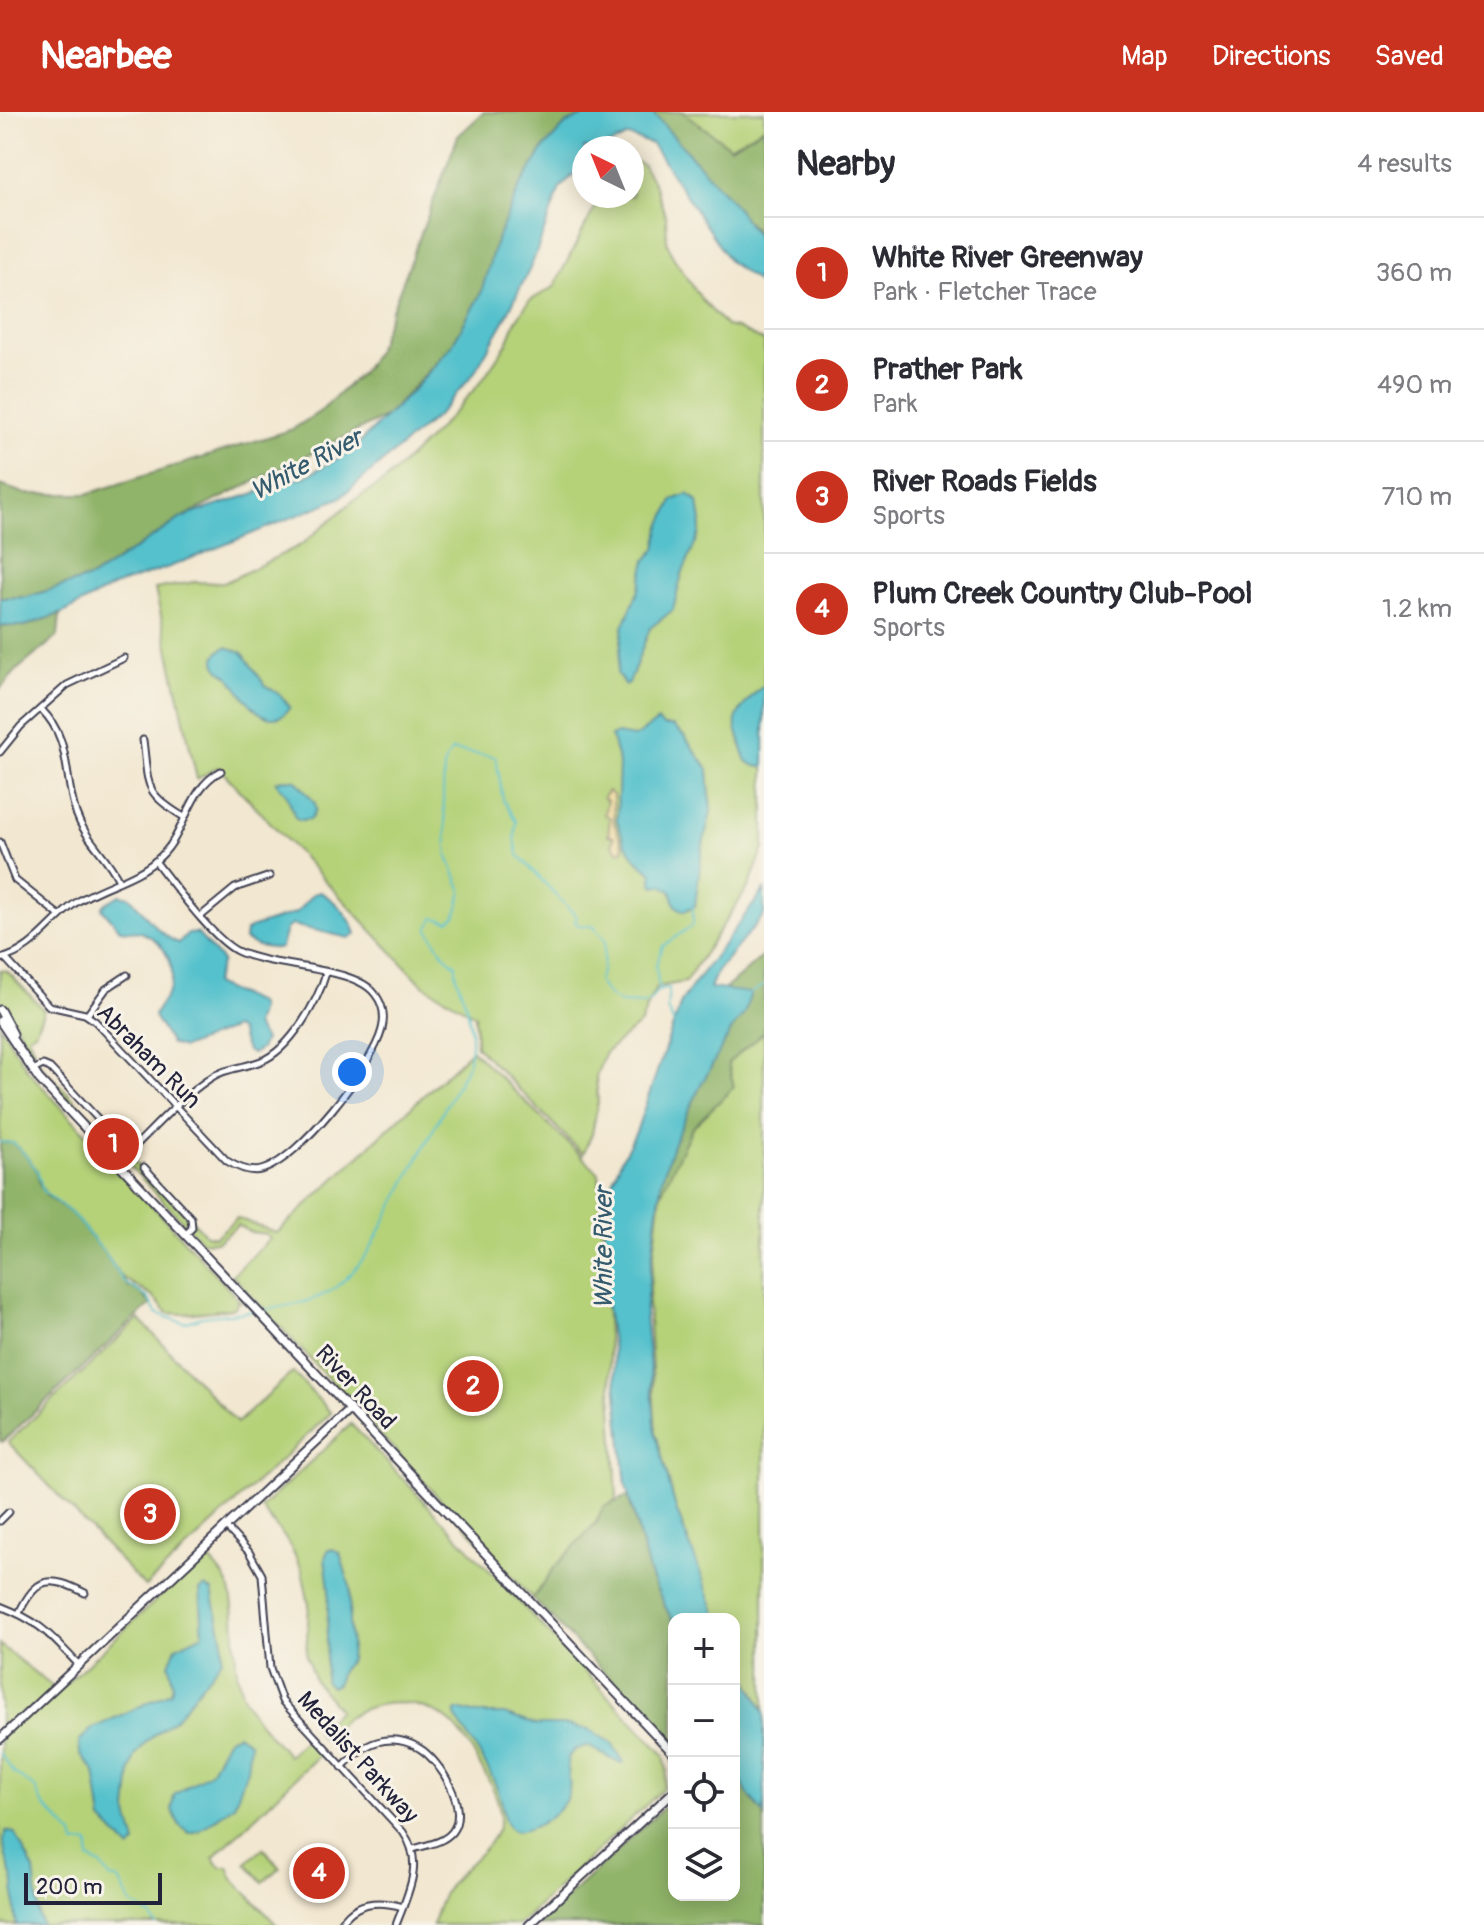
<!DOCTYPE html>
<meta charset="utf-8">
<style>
body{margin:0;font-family:Pangolin,sans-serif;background:#f2f2f3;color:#2b2b33}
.controls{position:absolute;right:24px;bottom:24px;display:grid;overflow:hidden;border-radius:16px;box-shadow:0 4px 20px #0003}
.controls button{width:72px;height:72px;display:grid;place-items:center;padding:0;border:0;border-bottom:2px solid #e1e1e2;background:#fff;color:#2b2b33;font:40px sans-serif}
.compass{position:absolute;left:572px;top:24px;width:72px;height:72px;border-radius:50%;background:#fff;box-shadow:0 4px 20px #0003;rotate:317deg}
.scale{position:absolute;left:24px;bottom:20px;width:138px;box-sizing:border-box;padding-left:8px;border:4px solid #22223b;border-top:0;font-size:22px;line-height:28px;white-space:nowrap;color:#22223b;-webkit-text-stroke:6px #f7f3e8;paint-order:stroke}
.you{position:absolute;left:352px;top:960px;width:28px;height:28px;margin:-20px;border:6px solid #fff;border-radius:50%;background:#1a73e8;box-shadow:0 0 0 12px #1a73e833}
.badge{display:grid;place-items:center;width:52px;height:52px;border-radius:50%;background:#c8321e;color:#fff;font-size:26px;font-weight:700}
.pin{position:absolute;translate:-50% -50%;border:4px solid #fff;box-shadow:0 2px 8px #0006}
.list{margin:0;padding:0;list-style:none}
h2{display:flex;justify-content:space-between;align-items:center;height:104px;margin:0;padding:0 32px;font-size:34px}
h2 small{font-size:26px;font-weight:400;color:#7c7c81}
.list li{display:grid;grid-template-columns:52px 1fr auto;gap:24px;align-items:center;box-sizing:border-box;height:112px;padding:0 32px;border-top:2px solid #e1e1e2}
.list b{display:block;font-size:30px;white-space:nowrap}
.list p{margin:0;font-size:26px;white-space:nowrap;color:#7c7c81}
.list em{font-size:26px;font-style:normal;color:#7c7c81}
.icon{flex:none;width:44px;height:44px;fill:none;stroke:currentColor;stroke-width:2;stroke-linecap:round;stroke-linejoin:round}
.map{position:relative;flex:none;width:764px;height:1813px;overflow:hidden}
header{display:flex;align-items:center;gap:48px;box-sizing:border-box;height:112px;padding:0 40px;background:#c8321e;color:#fff}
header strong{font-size:38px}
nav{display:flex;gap:44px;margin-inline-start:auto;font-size:28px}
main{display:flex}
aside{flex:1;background:#fff}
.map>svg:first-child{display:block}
.green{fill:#b5d279;stroke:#6c7a5a;stroke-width:2}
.forest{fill:#90b469;stroke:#596b52;stroke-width:2}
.sand{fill:#eeda9e;stroke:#887e6c;stroke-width:2}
.water{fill:#54c1cc;stroke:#3b7284;stroke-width:2}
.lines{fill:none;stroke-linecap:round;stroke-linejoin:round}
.stream{stroke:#54c1cc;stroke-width:2}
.street-casing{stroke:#414051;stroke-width:9}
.secondary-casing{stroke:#414051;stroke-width:11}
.street{stroke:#fff;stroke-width:5}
.secondary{stroke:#fff;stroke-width:7}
.labels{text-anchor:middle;stroke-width:6;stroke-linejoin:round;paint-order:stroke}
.street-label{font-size:24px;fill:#22223b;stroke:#f7f3e8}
.water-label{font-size:26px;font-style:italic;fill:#345a6e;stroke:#f7f3e8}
</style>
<header>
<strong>Nearbee</strong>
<nav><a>Map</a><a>Directions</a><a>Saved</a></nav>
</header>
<main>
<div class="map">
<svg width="764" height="1813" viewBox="0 0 764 1813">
<rect width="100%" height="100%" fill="#f7f3e8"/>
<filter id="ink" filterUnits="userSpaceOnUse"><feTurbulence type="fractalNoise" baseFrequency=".0125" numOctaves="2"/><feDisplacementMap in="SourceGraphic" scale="16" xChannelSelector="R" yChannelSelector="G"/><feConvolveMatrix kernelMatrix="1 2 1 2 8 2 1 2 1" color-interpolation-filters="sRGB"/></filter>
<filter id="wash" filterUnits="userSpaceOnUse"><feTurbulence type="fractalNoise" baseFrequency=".006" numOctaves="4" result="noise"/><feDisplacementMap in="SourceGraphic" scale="32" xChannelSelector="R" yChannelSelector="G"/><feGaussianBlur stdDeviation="1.8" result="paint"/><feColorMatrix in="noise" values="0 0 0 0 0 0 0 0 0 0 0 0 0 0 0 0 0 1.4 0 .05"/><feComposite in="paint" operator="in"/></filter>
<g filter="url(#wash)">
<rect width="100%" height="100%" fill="#f2e7d0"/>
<g class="green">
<path d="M665,0h99v15l-49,28z"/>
<path d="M632,47l11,6 11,19 12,33 1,25 6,15 29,43 24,26 10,2 28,13v507l-15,38 -64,96 -28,5 -6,10 -10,26 -37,31 -8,23 2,25 -6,32 -9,20 -107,-108 -1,-31 -52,-30 -205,-218 -21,12 -42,-190 39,-7 30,1 77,-38 52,-44 32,-20 51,-49 45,-50 26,-39 9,-22 13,-20 25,-14 38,-74 5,-10v-7h35z"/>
<path d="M0,858l7,1 37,39 -9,22 -7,4 12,29 166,170 9,2 22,-19 40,15 195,-183 127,123 18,324 -85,101 -300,-323 38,-36 -4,-5 -16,-2 -12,-7 -21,17 -16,-1 -165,-174 -18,-39 -18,-26z"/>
<path d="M764,908v692l-30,-60v-33h-17l-36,-92 -25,-93 -8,-129 13,-112 31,-77 46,-79z"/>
<path d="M0,913l28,46 213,231 -4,-1 -1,5 -5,3 -46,5 -17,-1 -15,-16 -36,-23 -13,-22 -33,-39 -23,-17 -8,-11 -3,-15 -15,-19 -9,-8 -13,-1z"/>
<path d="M139,1207l98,104 56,-51 38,41 -186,174 -137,-145z"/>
<path d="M351,1312l313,331 3,16 -4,18 -145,136h-86c5,-13 8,-28 17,-40 15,-21 49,-39 51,-67 1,-17 -10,-36 -19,-51 -8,-15 -18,-34 -31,-45 -29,-23 -68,-24 -99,-7 -10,5 -18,17 -27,25l-8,-9 23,-21 -24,-29 -9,-26 3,-50 -7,-35 -13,-27 -28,-35z"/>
<path d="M205,1443c10,10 22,22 25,35 9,33 1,68 11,100 9,26 30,46 47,66l19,-18 14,15 -108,105 8,9h7l5,12 44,46h-277v-280l58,46z"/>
<path d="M263,1736l17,19 -17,15 -17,-19z"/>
</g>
<g class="forest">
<path d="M484,0h108l-26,12 -22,24 -24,38 -39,107 -29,52 -65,71 -204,101 -91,60 -65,20 -27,1v-113l26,9h61l206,-65 29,-19 42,-40 12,-18 82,-216z"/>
<path d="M652,0h31l47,35 34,-19v113z"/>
<path d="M60,502l-2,22 -40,33 -18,20v-63h25z"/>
<path d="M764,843v77l-36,31 6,24 -42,41 -31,65 -11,-2 68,-196z"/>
<path d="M0,1030l13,1 9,8 15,19 3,15 7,11 24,17 33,39 24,34 12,6 11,12 -149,138 -2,-2z"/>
<path d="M628,1384l23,82 23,46v121l-141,-146 20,-30 44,-47 6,-15z"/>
<path d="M734,1654l14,28 16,20v111h-227l137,-127v97h60z"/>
</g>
<path class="sand" d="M608,679l5,4 1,28 10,25 -5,4 -7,-8 2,-7 -6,-2 2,-17 -6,-4 3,-13 -4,-4z"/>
<g class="water">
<path d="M592,0h60l81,91 31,43v45l-8,-10 -26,-19 -78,-118 -24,-8 -25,12h-19v16l-24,24 -28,76 -28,57 -30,52 -36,42 -98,83 -168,68 -58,20 -49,26 -40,14h-25v-28l27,-1 65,-20 91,-60 123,-41 45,-25 64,-63 37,-43 29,-52 14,-49 25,-58 24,-38 22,-24z"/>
<path d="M688,382l10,8 3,20 -2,13 -17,39 -9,36 -23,18 -21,55 -4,2 -8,-11 6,-47 16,-38 7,-29 10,-11 4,-21 13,-28z"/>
<path d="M226,535l16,5 23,33 15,10 10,12c-20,31 -47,-11 -58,-27 -5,-6 -16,-10 -17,-19 -1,-7 5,-11 11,-14z"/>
<path d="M764,573v82c-17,0 -20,-9 -23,-23 -2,-8 -7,-16 -5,-24 3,-12 19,-27 28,-35z"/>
<path d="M658,609l5,5h10l11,10 24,33 3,43 -9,37 -7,57 -11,5 -8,-5 -5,-15 -9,-6 -6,1 -4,-2v-11l-15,-13 -12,-17 -8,-22 2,-58 -8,-27 6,-2 18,3z"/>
<path d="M282,667l14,1 19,23 1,7 -5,9 -11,1 -5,-3 -8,-22 -11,-13z"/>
<path d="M764,778v25l-47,56 -7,17 41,5 -7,21 -12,15 -33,60 -25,53 -12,36 -17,135 11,121 20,75 42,110h-44v5l-23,-46 -25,-92 -14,-143 -11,-77 9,-79 11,-27 15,-28 46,-132z"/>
<path d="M320,780c15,8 31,25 36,42l-7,4 -57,-13 -6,4 -5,18 -3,2 -21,-3 -12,-6 1,-9 4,-3 46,-15 17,-19z"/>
<path d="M120,783l10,2c15,16 28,38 49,46l9,-9 9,-1 25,28 -8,23 44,19 2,6 -5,16 9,15 -4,9 -8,5 -5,-3 -8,-20 -5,-3 -51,20 -12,-4 -17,-28c3,-10 13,-17 16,-28 7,-20 -5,-46 -25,-54 -7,-4 -17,-3 -25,-4l-18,-22 4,-5z"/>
<path d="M333,1437l7,4 10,34 -1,36 2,22 -1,15 -9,11 -4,13 -6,3 -6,-6 4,-92 -4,-31 3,-8z"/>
<path d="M205,1475l7,4 11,50 -1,18 -45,58 -30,24 -12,15 -4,13 -4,42 9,32 -6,6 -28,-29 -7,-48 -15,-18 -1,-13 14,-13 78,-36 2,-8 -4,-20 7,-17 27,-13 -3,-44z"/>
<path d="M734,1540l30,60v102l-16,-20 -14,-28z"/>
<path d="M461,1598l16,4h27l32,11h32l22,5 22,14 12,18 -3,2 -33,-18 -14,4 -6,7c-2,11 3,22 1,33 -4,22 -34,40 -54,42 -14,-9 -10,-18 -14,-32 -9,-31 -30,-58 -46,-84l1,-5z"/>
<path d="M237,1622l13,9 -3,27 -13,35 -35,26 -10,2 -9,-7 -8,-16 2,-15 36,-23 18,-34z"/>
<path d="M6,1719l9,2 19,37 5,47 3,8h-25c-5,-15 0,-31 -4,-46 -5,-16 -13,-33 -7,-48z"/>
<path d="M320,1744l18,15 -23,21 -16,-17z"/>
</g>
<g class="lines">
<g class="stream">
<path d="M659,877l-3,-23 7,-20 30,-21v-17"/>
<path d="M751,881l13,-8"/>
<path d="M0,1030l13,1 9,8 15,19 6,21 28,22 33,39 20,30 24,16 8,15 28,10 18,-6 54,-6"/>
<path d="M262,1198c53,-8 75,-13 107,-59l98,-185c7,-22 5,-42 -2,-64 -4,-13 -10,-23 -9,-37l-12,-10 -16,-26 6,-11 15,3 7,-5 6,-25 -14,-34 -5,-60 1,-33 8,-14 44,7 7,43 13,21 -1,17 3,17 59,62 -2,5 3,3 15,1 12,14 -2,28 -5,13 11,15 11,7 24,1 7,-4 6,-9 12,-3 -2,21 7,15"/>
<path d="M0,1641l14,20 22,16 5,13 32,33 2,9 14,-1v16l12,6 9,13 9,2 12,24 19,11 6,10"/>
</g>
</g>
</g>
<g filter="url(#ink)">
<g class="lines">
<g class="street-casing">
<g id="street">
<path d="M41,597c31,31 22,65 35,104 9,27 32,43 43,68"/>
<path d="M143,628c6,45 -1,52 41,77"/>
<path d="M0,640l21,-26 46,-41 57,-27"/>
<path d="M0,730l15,38 45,36"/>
<path d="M201,804l34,-28 35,-12"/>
<path d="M5,846l44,48 36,8 10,7 132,140c10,6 22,12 34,9 37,-9 112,-104 121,-141 3,-12 1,-25 -7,-35 -20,-28 -104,-26 -138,-43 -25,-13 -63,-66 -82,-90"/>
<path d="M0,847c32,-7 49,-36 74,-55 27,-19 63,-24 87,-48 26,-25 26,-67 60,-85"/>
<path d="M87,903l19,-26 21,-14"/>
<path d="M33,958l10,-5 7,3 66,70"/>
<path d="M118,1051c29,-27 57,-61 91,-84 15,-11 35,-11 52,-18 29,-11 57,-60 65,-88"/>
<path d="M144,1055l47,51 1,10 -7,7"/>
<path d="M0,1409l9,-9"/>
<path d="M226,1415l23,25 13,23 8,93 12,33 121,131c22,31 5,61 -7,93"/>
<path d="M0,1494c41,16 49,28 79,59"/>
<path d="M19,1501c18,-37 31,-38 66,-20"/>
<path d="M342,1655c10,-10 21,-21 35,-25 14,-4 29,-2 42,6 21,12 51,61 33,84 -9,11 -26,13 -39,17"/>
<path d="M342,1810c14,-21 37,-22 61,-15"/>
</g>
</g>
<g class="secondary-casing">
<g id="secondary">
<path d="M0,898l13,24"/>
<path d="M0,909l39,58 635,675"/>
<path d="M0,1627l350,-329"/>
<path d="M529,1813l145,-134"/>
</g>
</g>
<use href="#street" class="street"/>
<use href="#secondary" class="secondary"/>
</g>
</g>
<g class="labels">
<g class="street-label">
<text transform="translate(149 944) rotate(45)" y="8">Abraham Run</text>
<text transform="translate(356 1275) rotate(47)" y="8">River Road</text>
<text transform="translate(358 1645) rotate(48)" y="8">Medalist Parkway</text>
</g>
<g class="water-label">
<text transform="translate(306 352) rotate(-28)" y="9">White River</text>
<text transform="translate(603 1136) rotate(-90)" y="9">White River</text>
</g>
</g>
</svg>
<div class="controls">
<button>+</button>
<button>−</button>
<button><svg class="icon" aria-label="locate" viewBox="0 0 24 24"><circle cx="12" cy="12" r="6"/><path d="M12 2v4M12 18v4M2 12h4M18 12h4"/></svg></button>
<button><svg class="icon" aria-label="layers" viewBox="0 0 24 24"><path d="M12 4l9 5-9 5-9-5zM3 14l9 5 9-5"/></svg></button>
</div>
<svg class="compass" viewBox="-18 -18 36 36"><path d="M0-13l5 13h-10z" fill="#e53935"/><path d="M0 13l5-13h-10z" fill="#7c7c81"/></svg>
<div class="scale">200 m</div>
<div class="you"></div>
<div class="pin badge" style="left:113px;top:1032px">1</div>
<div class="pin badge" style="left:473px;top:1274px">2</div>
<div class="pin badge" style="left:150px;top:1402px">3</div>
<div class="pin badge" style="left:319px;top:1761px">4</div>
</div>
<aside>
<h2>Nearby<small>4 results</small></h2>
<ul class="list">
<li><span class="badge">1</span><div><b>White River Greenway</b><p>Park · Fletcher Trace</p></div><em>360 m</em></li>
<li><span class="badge">2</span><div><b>Prather Park</b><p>Park</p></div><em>490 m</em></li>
<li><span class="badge">3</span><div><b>River Roads Fields</b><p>Sports</p></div><em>710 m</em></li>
<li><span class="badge">4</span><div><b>Plum Creek Country Club-Pool</b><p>Sports</p></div><em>1.2 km</em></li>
</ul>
</aside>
</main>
